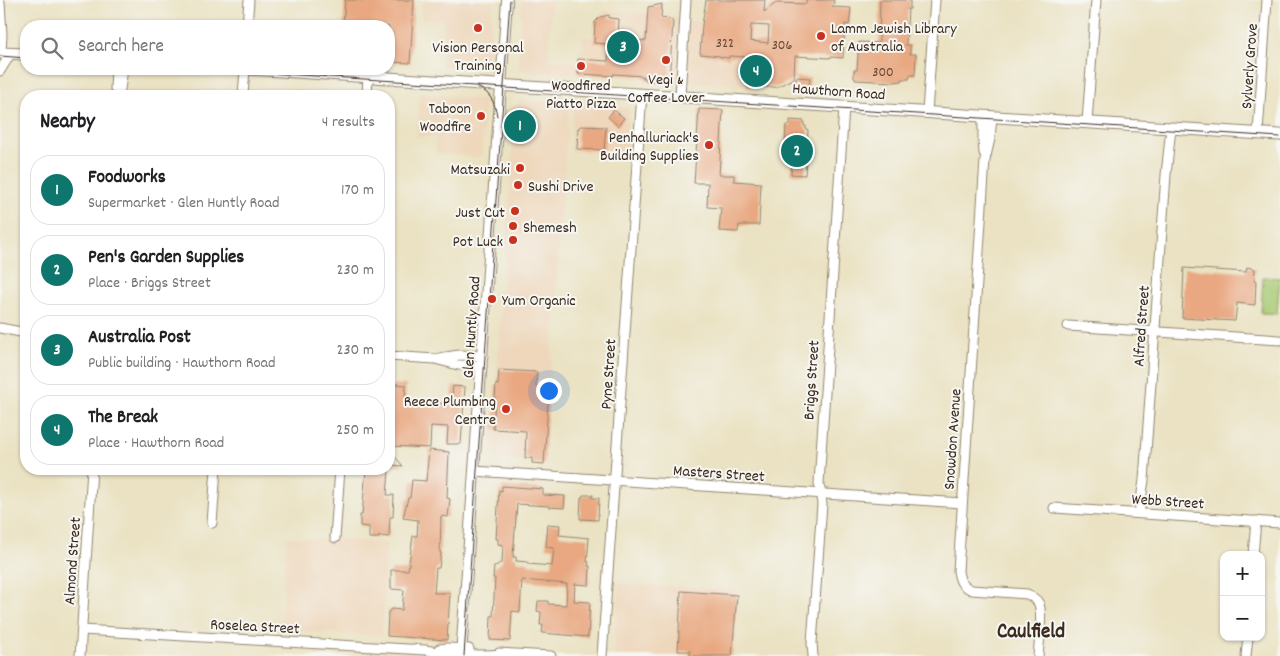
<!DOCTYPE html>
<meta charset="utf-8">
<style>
body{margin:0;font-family:Dekko,sans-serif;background:#f2f2f2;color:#202124}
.controls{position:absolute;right:15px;bottom:15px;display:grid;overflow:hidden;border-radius:10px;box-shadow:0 1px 4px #0004}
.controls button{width:45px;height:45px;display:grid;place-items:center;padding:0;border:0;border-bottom:1px solid #e0e0e0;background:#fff;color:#202124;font:25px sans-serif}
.you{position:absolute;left:548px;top:390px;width:18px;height:18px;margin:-12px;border:4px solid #fff;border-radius:50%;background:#1a73e8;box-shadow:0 0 0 8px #1a73e833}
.badge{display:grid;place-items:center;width:32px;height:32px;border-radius:50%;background:#0f766e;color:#fff;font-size:16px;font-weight:700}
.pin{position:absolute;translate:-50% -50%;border:2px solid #fff;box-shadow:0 1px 5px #0006}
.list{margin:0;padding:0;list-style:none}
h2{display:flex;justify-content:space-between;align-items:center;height:65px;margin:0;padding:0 20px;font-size:21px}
h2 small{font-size:16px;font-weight:400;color:#757577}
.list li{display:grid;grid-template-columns:32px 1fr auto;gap:15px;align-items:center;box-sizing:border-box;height:70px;margin:0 10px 10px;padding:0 10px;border:1px solid #e0e0e0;border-radius:20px}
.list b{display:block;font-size:19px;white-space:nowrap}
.list p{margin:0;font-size:16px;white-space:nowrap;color:#757577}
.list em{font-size:16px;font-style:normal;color:#757577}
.icon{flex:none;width:28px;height:28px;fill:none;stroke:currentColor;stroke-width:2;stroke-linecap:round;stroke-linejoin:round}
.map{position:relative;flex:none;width:1280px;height:656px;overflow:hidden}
.search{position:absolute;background:#fff;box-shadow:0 1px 4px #0004;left:20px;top:20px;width:375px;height:55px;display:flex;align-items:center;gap:12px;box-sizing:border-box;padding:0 18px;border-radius:20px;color:#757577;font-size:19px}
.panel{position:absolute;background:#fff;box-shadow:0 1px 4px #0004;left:20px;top:90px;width:375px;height:385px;border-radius:20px}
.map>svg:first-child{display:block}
.built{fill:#eed7bb}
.green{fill:#a7c971;stroke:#717a48}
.building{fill:#e9a881;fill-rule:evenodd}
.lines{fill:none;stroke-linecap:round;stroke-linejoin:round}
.minor-casing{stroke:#928670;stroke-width:11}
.tertiary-casing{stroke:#928670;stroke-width:12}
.secondary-casing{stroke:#928670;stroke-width:13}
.minor{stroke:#fff;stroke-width:9}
.tertiary{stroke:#fff;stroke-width:10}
.secondary{stroke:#fff;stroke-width:11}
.tram{stroke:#3b2a1e;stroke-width:1}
.poi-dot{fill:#c8321e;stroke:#f6f6f2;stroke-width:2}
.labels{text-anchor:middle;stroke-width:4;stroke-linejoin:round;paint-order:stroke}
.number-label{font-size:14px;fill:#664a37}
.poi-label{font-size:16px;fill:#3b2a1e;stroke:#f6f6f2;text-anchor:end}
.street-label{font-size:16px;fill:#3b2a1e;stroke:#f6f6f2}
.district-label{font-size:21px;font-weight:bold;fill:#3b2a1e;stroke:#f6f6f2}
</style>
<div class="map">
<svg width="1280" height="656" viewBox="0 0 1280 656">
<rect width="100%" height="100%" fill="#f6f6f2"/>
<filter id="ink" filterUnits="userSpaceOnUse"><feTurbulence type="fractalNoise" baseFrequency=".02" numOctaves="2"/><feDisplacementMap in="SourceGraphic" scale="10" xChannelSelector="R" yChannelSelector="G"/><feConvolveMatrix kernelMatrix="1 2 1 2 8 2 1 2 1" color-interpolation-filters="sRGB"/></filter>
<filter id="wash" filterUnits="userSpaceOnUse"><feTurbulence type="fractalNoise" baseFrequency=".0096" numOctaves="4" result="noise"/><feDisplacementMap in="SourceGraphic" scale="20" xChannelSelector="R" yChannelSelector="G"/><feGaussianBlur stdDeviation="1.12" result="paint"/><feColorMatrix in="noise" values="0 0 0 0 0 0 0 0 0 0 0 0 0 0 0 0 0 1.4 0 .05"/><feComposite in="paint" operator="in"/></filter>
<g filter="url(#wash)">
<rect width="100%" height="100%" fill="#eae2c2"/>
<g class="built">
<path d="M422,0h70l-4,69 -47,-3 3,-46 -23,-1z"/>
<path d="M522,0h30l-4,60 29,2 1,-12h4l1,-13h10l1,-15 11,-11 68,4 14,6 81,7 2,-28h32l-6,88 -273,-17 -5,-6z"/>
<path d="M420,94l62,5 3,3 -4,55 -46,-4 1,-16 -19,-1z"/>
<path d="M520,100l49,4 -25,360 -49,-4 -4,-5 25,-351z"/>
<path d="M573,105l56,3 -3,47 -55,-4z"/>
<path d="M287,537l100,6 -5,93 -101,-6z"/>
<path d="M619,584l118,6 -4,66h-119z"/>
</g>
<path class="green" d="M1263,277l17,1 -3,36 -16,-1z"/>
<g id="blocks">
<g class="building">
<path d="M345,0h69l-4,63 -21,-1v-36h-46z"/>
<path d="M706,0h59l-1,12 12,-9 30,1v-4h28l-1,7 18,1 -2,17 -4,-1 -2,34 -13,-1v1l-35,-2 -1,22 -17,9h-30l2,-30 -20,-1v2l-9,-1v-1l-20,-2 2,-29zM751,25l18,1 -1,17 -18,-2z"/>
<path d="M880,0h30v9h-2l-2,36h4v9h6l-1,21h-5l-1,4h-7v2l-8,1 -39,-2v-2h-1v-8h3l2,-28 20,1z"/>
<path d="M662,4l-1,14 9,1 3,3 -4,60 -23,-1v-3h-3v-2l-30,-2v2l-35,-2v-15l30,2 1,-17 -15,-1 1,-21 5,-5 9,-2v3l10,1 -1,20 28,2 2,-34z"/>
<path d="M796,77l14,1 -1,11 -13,-1z"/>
<path d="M699,109l24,1 -4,65h15v6l27,2 -2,42h-20l-1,7 -19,-1 2,-23 -14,-1 1,-24h-14z"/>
<path d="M614,110l10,8 -6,8 -10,-9z"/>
<path d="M790,120l14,1v5h2v3l2,1 -3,45 -14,-1 1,-17h-5l1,-12h-3l1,-20h4z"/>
<path d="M580,126l26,1 -2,23 -27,-1 1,-21h2z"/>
<path d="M1247,267l8,2 -1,11h2l-1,25 -18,-2 -2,18 -53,-3 2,-50 62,4z"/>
<path d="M499,370l38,2 -1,15 13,1 -5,76 -12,-1v-5h-7l1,-27 -33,-2 3,-45 2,1z"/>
<path d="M394,384l12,1 -1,16 46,3 2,-18 12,1 -4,57h-14l1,-17 -17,-1 -1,22 -41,-2v-59h5z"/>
<path d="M389,450l14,16 -14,-1z"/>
<path d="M429,450l20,2 -2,46 3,1 -2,18 -7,-1 -1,37h1l-2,15h-3l-2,25h16l-3,47 -60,-4 1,-24 4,-3 10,1 2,-20 -13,-1v-19h17l5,-34h4l1,-16 -15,-2 5,-20h2l2,-18 14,1z"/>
<path d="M366,469l23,2 -2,24h7l-1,22h-3l-1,20 -10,-1v2h-10v-11l-9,-1v-11h2z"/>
<path d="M502,486l41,3v6l22,1 -1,12 -15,-1v-1l-32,-2 -4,53h3v4l12,1v2l24,2 2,-18 -8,-1 2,-23 12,1 -1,10 30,3 -2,24h2l-1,4h2l-1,19 -14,-1 -1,17 16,1 -2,35 -46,-4 1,-8h-3l1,-13 -4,-1 1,-10h10v3l18,1 1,-21 -45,-4 -2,32 -8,-1 -2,30 -20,-1 1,-24h2l2,-38h-2l1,-11 8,-5 1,-17 -5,-1v-5h-2l3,-49 3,1z"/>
<path d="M583,495h10l-1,3h7l-1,22 -18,-1 1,-22 1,1z"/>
<path d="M681,591l56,4 -5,61h-42v-5h-12z"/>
</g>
</g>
</g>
<g filter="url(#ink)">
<use href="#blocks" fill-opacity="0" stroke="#928670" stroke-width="1"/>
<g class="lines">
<g class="minor-casing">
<g id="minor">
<path d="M0,3l2,31 -1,19"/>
<path d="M247,26l2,-26"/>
<path d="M0,71l11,-18"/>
<path d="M115,89l1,-20"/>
<path d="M119,96l4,-27"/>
<path d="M243,96l2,-27"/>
<path d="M367,96l1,-20"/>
<path d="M680,96l6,-96"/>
<path d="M927,112l8,-112"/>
<path d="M983,116v25l1,12"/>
<path d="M992,116l-2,23 -5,21 -27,411c2,11 3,14 14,19l55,4c5,3 10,5 12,10 4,11 0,40 -1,52"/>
<path d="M1087,122l9,-122"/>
<path d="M1258,133l9,-133"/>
<path d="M1068,326l212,14"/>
<path d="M0,328l26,5"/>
<path d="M389,356l46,3 23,6 24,1"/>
<path d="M440,358l19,-3 24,1"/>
<path d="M474,471l488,32"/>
<path d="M1054,508l226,15"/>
<path d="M1139,513l5,-33 22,-305 5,-47"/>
<path d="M212,523l4,-54"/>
<path d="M335,538l5,-69"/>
<path d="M1253,555l3,-34"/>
<path d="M82,630l343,20c26,5 52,6 78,4"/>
<path d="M439,649l8,-1 22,1"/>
<path d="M499,653l52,3"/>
<path d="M80,656l12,-187"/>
<path d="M602,656l40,-562"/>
<path d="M813,656l-1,-13 10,-139 -3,-21 25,-376"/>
<path d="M1246,656l2,-19"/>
</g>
</g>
<g class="tertiary-casing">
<path id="tertiary" d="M461,656l46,-656"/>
</g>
<g class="secondary-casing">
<g id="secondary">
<path d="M0,53l26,1"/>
<path d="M247,69l1033,66"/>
</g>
</g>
<use href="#minor" class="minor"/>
<use href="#tertiary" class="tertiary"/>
<use href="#secondary" class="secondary"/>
<g class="tram">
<path d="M0,56l26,2"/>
<path d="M206,69l1074,68"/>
<path d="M477,87c13,5 18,15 20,29"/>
<path d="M464,656l46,-656"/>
</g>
</g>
</g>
<g class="poi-dot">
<circle cx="478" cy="28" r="5"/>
<circle cx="821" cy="36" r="5"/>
<circle cx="666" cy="60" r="5"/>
<circle cx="581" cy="66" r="5"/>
<circle cx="481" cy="116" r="5"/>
<circle cx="709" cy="145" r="5"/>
<circle cx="520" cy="168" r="5"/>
<circle cx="518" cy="185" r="5"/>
<circle cx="515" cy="211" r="5"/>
<circle cx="513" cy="226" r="5"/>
<circle cx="513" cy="240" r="5"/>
<circle cx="492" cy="299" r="5"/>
<circle cx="506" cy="409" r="5"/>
</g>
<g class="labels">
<g class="number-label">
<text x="725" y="47">322</text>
<text x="782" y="49">306</text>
<text x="883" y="76">300</text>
</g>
<g class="poi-label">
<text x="831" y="33" text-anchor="start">Lamm Jewish Library<tspan x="831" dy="18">of Australia</tspan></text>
<text x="478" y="52" text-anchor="middle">Vision Personal<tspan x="478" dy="18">Training</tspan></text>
<text x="666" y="84" text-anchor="middle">Vegi &amp;<tspan x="666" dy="18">Coffee Lover</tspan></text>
<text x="581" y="90" text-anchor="middle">Woodfired<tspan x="581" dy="18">Piatto Pizza</tspan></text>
<text x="471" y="113">Taboon<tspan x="471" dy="18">Woodfire</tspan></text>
<text x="699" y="142">Penhalluriack's<tspan x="699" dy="18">Building Supplies</tspan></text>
<text x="510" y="174">Matsuzaki</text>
<text x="528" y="191" text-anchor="start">Sushi Drive</text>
<text x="505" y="217">Just Cut</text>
<text x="523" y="232" text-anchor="start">Shemesh</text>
<text x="503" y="246">Pot Luck</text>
<text x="502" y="305" text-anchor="start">Yum Organic</text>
<text x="496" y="406">Reece Plumbing<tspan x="496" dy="18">Centre</tspan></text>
</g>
<g class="street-label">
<text transform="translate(1248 66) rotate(-86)" y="6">Sylverly Grove</text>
<text transform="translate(839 90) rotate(4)" y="6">Hawthorn Road</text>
<text transform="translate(1140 326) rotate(-86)" y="6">Alfred Street</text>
<text transform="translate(470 327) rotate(-86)" y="6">Glen Huntly Road</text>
<text transform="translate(607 374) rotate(-86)" y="6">Pyne Street</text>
<text transform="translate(810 380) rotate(-86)" y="6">Briggs Street</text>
<text transform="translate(951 439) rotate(-86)" y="6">Snowdon Avenue</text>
<text transform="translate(719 472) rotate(4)" y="6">Masters Street</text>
<text transform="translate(1168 500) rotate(4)" y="6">Webb Street</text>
<text transform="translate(71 561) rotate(-86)" y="6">Almond Street</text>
<text transform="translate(255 625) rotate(3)" y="6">Roselea Street</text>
</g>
<g class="district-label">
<text x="1031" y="637">Caulfield</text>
</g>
</g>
</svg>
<div class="controls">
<button>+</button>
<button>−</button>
</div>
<div class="you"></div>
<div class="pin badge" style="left:520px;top:126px">1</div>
<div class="pin badge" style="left:797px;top:151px">2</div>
<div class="pin badge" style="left:623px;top:47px">3</div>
<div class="pin badge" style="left:756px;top:71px">4</div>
<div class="search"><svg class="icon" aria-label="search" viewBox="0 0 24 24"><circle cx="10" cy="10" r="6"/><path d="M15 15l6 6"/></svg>Search here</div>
<section class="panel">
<h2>Nearby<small>4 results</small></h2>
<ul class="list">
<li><span class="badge">1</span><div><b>Foodworks</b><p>Supermarket · Glen Huntly Road</p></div><em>170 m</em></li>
<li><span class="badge">2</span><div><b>Pen's Garden Supplies</b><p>Place · Briggs Street</p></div><em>230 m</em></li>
<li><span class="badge">3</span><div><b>Australia Post</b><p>Public building · Hawthorn Road</p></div><em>230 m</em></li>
<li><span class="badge">4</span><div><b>The Break</b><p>Place · Hawthorn Road</p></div><em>250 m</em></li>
</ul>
</section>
</div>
